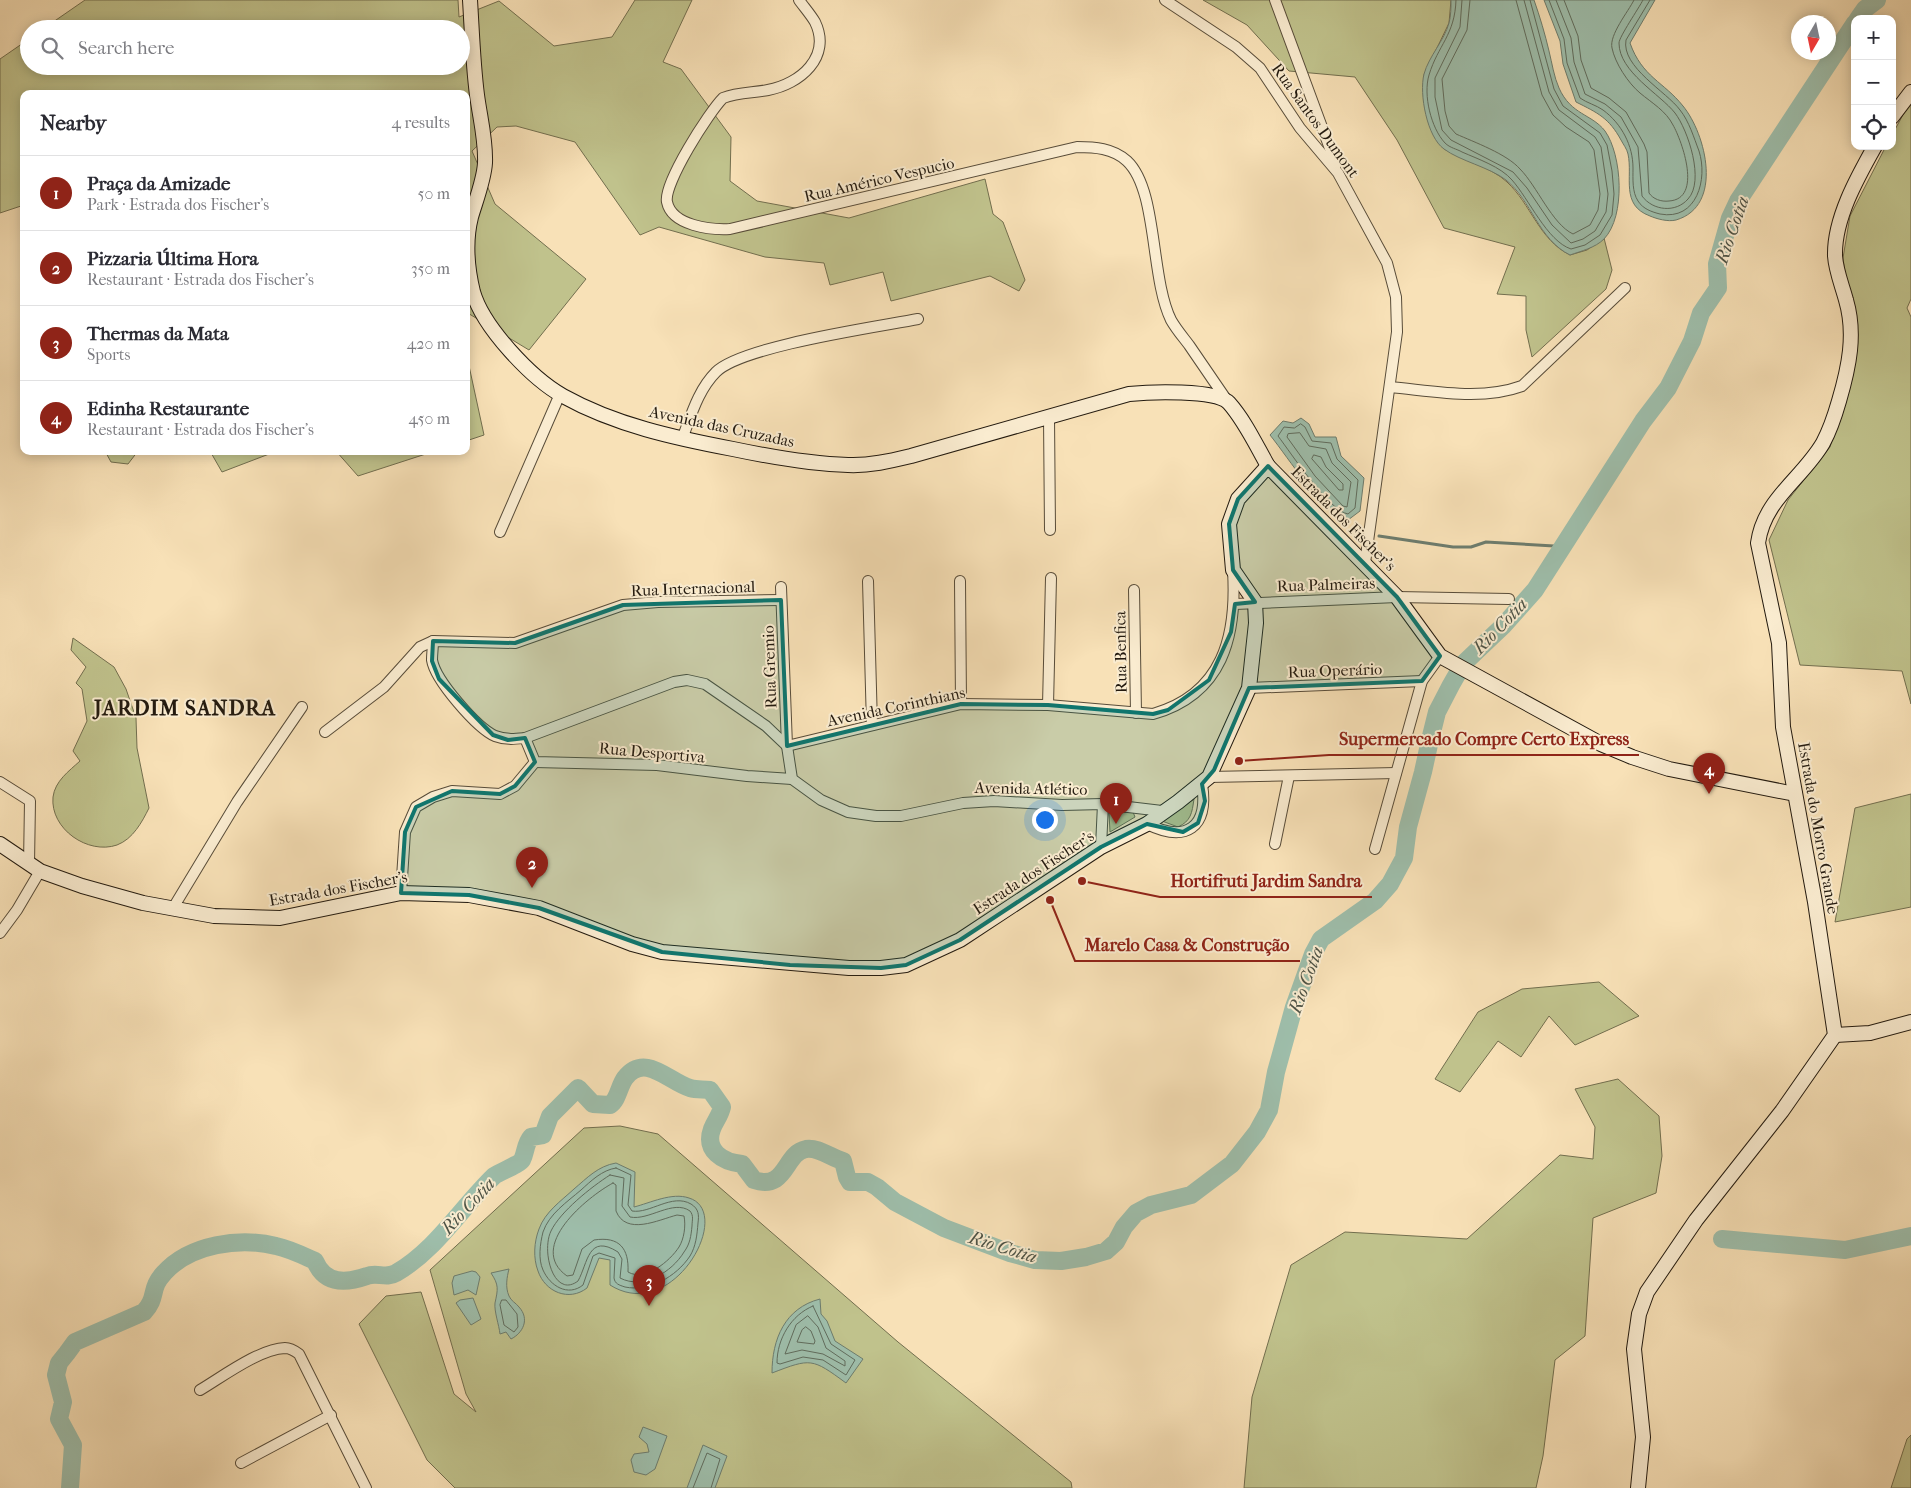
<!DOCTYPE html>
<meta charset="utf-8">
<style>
body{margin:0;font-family:"IM FELL French Canon",serif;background:#f7f7f7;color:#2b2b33}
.controls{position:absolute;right:15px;top:15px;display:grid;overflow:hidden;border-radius:10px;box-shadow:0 2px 12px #0003}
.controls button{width:45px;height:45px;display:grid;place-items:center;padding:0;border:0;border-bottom:1px solid #e1e1e2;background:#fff;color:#2b2b33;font:25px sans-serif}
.compass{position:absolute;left:1791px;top:15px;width:45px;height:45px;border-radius:50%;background:#fff;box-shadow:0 2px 12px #0003;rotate:189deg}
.you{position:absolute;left:1044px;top:819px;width:18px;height:18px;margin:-12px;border:4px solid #fff;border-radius:50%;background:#1a73e8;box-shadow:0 0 0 8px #1a73e833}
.badge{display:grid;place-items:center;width:32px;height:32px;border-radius:50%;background:#8f2418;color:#fff;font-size:16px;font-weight:700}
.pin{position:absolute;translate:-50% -41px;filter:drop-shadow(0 1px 2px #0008)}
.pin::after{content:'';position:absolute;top:26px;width:18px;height:15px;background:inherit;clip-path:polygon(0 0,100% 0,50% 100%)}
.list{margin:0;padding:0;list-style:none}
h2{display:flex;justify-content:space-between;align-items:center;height:65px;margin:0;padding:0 20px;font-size:21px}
h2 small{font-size:16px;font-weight:400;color:#7c7c81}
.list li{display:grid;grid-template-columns:32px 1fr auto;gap:15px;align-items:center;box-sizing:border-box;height:75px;padding:0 20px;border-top:1px solid #e1e1e2}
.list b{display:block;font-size:19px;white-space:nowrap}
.list p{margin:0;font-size:16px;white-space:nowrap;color:#7c7c81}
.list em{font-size:16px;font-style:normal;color:#7c7c81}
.icon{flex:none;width:28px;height:28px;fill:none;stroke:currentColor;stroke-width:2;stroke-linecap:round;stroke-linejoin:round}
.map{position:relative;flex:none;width:1911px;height:1488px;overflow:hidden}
.search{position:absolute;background:#fff;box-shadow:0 2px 12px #0003;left:20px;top:20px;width:450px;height:55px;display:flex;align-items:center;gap:12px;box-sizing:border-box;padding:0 18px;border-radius:28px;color:#7c7c81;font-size:19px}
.panel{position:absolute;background:#fff;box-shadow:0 2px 12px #0003;left:20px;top:90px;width:450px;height:365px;border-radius:10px}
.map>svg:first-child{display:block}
.green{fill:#c0c28c;stroke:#726e4e}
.water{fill:#9ebeab;stroke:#6d7c6d}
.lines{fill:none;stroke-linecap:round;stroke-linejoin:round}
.shore{stroke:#606c5d;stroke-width:1}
.stream{stroke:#6d7c6d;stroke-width:3}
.river{stroke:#9ebeab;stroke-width:18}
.street-casing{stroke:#584c39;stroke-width:12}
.secondary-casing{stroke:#231a0f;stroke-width:16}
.street{stroke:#faecd0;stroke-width:10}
.secondary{stroke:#faecd0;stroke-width:14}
.marked{fill:#0f766e;fill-opacity:0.2;stroke:#0f766e;stroke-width:4;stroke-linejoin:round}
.labels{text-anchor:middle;stroke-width:4;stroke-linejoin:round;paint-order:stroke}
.street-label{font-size:16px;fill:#231a0f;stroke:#faecd0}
.water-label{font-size:18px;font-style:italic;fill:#4e5346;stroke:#faecd0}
.district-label{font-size:21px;font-weight:bold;letter-spacing:1px;fill:#231a0f;stroke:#faecd0}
.leader{fill:none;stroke:#8f2418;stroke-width:2}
.callout-dot{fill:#8f2418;stroke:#faecd0;stroke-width:2}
.callout-label{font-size:18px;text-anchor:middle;font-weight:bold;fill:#8f2418;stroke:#faecd0;stroke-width:4;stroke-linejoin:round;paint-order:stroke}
</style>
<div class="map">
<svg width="1911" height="1488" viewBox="0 0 1911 1488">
<rect width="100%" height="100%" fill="#f8e1b7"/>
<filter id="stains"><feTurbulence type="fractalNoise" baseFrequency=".004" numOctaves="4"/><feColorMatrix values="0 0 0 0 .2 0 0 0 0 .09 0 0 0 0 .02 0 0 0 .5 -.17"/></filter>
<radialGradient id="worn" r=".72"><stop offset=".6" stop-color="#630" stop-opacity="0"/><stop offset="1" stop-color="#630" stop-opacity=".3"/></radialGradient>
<g class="green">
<path d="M85,0h373l1,17 40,-16 55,45 58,-9 23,-37h57l-29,62 18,7 50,68 -1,44 27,20 92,17 136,-39 8,35 10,8 22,58 -6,11 -29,-15 -99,25 -8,-29 -53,13 -6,-22 -59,-6 -106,-30 -19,8 -65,-93 -59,-16 -19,1 -25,24 23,53 91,75 -57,71 -63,-38v-218h-442v111l-24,8v-154l29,-20v27h432v-37h-418z"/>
<path d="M1203,0h248l-2,23 -25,52 20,74c18,9 48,19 63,33 24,22 32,58 63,73l17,-5 17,-12 8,32 -6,19 -74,68 -6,-27v-34l-29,-2 18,-47 -71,-19 -47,-88 -42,-63 -66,-6 -42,-46z"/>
<path d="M1911,100v199l-4,9 4,9v387l-9,-33 -102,-6 -31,-125 19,-40 42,-53 26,-89 -13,-100 7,-42 36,-70h6v-11z"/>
<path d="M466,352l18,83 -18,6z"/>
<path d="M105,451h33l-10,13 -17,-2z"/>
<path d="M210,451h67l-55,21z"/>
<path d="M336,451h99l-77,25z"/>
<path d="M73,638l41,29 12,22 10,29 1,30 12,60c-7,14 -16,31 -32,37 -29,10 -67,-16 -64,-48 2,-16 16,-26 27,-36l-7,-10 14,-30 -5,-32 -6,-6 10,-16 -15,-17z"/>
<path d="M1911,794v113l-76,15 20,-114z"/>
<path d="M1194,799c-2,14 -3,22 -16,28l-16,-6z"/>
<path d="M1133,812l2,5 -25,15 -1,-19z"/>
<path d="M1599,982l40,34 -64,29 -26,-29 -28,41 -23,-16 -38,51 -25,-13 43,-67 44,-23z"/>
<path d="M1618,1079l41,37 3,40 -6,37 -63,25 -8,118 -30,24 -12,96 -7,32h-292l8,-91 39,-132 54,-33 122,7 93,-84 33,4 2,-32 -20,-38z"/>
<path d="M620,1126l38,8 240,208 173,140 1,6h-617l-28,-28 -68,-136 27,-28 35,-4 33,102 22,18 -10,-18 -36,-124 154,-142z"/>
<path d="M1911,1435v53h-20l16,-49z"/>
</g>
<g class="water">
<path d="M1451,0h83c6,17 11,34 15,51 3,12 5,26 10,37 12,27 33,26 46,43 17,24 21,85 -1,108 -9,9 -23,12 -34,16 -32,-16 -38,-54 -64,-75 -17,-13 -46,-19 -62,-31 -17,-12 -25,-55 -20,-75 5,-18 20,-33 25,-51 2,-7 2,-16 2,-23z"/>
<path d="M1544,0h111l-25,43c12,34 34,39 53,63 23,28 41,100 -7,114 -8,2 -19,-1 -26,-4 -30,-11 -17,-39 -22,-62 -1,-5 -5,-10 -7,-14 -12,-22 -23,-27 -45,-38l-13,-38 -3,-23z"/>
<path d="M1301,418l8,6 6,13h21l5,19 23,22 -4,33 -12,9c-28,-11 -58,-60 -78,-85l13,-14 10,2z"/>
<path d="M616,1163l19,9 -1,35c16,-4 38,-15 55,-9 46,14 -16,127 -79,87v-25l-11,-2 -12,30c-18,14 -42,4 -49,-17 -5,-13 -4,-29 1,-42 6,-17 22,-28 35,-40 13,-11 24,-23 42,-26z"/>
<path d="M509,1269c-2,8 -4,18 0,27 2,5 7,7 10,11 11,12 4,26 -8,32l-5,-7 -6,2c-1,-9 -6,-23 -5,-31 3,-14 4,-18 -4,-30z"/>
<path d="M472,1271l4,1 4,5 -4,18 -8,-5 -14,5 -2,-12 2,-7z"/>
<path d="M473,1298l8,21 -10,6 -15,-22 4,-3z"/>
<path d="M820,1299l1,15 6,7 8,20 28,18 -17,24c-34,-25 -35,-25 -74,-10 0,-34 13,-65 48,-74z"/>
<path d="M643,1427l24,9 -12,33 -9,6 -12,-3 -3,-12 3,-6 15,-2 -2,-8 -8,-7z"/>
<path d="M703,1445l24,11 -12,32h-28z"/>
</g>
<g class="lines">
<g class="shore">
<path d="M1456,0c-1,35 -18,45 -27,75 -6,20 2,53 16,68 5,5 12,6 17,9 16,7 39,15 50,28 17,19 35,61 59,69l14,-4 15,-10 12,-20 2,-21 -2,-23 -5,-26 -7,-12 -37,-27 -9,-17 -24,-89"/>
<path d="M1462,0l-2,27 -25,51v19l7,33 9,10 62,32 14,16 25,37 19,18 12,-4 12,-8 11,-19 2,-18 -7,-47 -6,-10 -36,-27 -10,-18 -25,-92"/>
<path d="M1470,0l-3,30 -25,49 3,32 4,15 7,8c18,8 51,20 64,35 17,17 32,55 53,65l17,-9 8,-15 2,-16 -6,-44 -5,-8 -23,-15 -13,-12 -11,-20 -26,-95"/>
<path d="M1549,0l15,39 3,24 13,35c7,5 16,7 23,12 19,14 30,36 30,58 0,11 -1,24 5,33 5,8 14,11 22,13 37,7 48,-35 39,-63 -5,-13 -10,-30 -19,-41 -13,-18 -59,-43 -54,-70l24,-40"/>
<path d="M1556,0l15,38 3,24 11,32 20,10 16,13 17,30 4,49c11,15 34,17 46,3 17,-18 0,-69 -13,-86 -15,-19 -56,-41 -56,-70 0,-6 20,-35 24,-43"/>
<path d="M1564,0l14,36 3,24 10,28 18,10 17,14 18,32 3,8 2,41c4,6 12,9 20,8 34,-2 13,-60 4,-76 -7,-14 -21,-22 -33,-32 -12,-10 -25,-30 -28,-45 -3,-13 16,-36 22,-48"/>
<path d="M1301,424l4,3 7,14 19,2 6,16 21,21 -3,28 -7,6c-19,-3 -57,-61 -70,-78l6,-9 10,1z"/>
<path d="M1300,433l9,13 17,3 6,14 19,19 -4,25 -4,-1 -28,-30 -28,-39 1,-3z"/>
<path d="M1314,455l7,2 5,10 17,17v6h-4l-27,-31z"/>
<path d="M616,1168l15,7 -3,30 4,6c18,3 40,-18 59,-7 8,5 8,11 7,19 -1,12 -2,23 -8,33 -14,21 -41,36 -65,31 -6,-2 -10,-3 -11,-9l1,-20 -16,-5 -6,3 -10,29c-15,12 -33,1 -40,-15 -5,-11 -3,-26 0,-38 6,-18 24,-30 38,-42 10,-9 21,-20 35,-22z"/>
<path d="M610,1175l14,3 -2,28 8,11c19,4 43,-18 60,-6 4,5 2,9 2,15 -1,10 -2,18 -8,26 -12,20 -41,38 -64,26l2,-19 -4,-7c-30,-19 -30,11 -40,29 -24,18 -37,-29 -27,-50 9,-19 40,-44 59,-56z"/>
<path d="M613,1183l3,2v26c10,25 42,9 61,4l7,1c2,10 0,23 -5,31 -9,14 -34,35 -51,25 1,-23 -8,-36 -34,-32l-12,9 -9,26 -6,1c-41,-29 20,-79 46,-93z"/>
<path d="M502,1300h4l11,14 1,13 -4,5 -10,-7 -4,-20z"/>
<path d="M813,1306l18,38 24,16 -9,15 -23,-15 -20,-3 -23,7 -3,-1c0,-24 14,-48 36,-57z"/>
<path d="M808,1316l10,11 8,21 19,13v5l-22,-12 -21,-4 -17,4 11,-29z"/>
<path d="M806,1327l5,4 4,10 -1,3 -17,-2 5,-12z"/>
<path d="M693,1488l14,-35 13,6 -9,29"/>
</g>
<path class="stream" d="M1379,536l74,11h18l15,-5 68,4 5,6"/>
<g class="river">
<path d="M1858,19l7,-10 12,-9"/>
<path d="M1722,1239l123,11 66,-14"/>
<path d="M70,1488l3,-43 -14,-26 4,-17 -7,-27 3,-12 8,-10 8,-11 69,-30c14,-15 5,-23 20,-39 26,-29 76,-36 112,-27 14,3 26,9 39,15 10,24 32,22 52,15 10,-4 19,3 29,-3 40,-23 65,-65 98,-97 6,-4 26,-12 28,-16 4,-8 3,-16 9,-23l12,-2 7,-19 28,-28 15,16 17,1c8,-5 9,-19 15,-27 20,-26 44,4 65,10 7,2 13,1 20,2l12,17c-2,9 -7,14 -10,22 -8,22 11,33 30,35l12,16c33,11 30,-27 52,-31 13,-2 25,9 37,12l4,16 3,5h18l9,5 18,15 49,26 66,25 25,7 26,1 25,-4 20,-6 10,-9 8,-15 12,-14 15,-8 40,-10 41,-31 25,-32 12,-22 7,-38 18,-65 19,-53 8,-15 54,-38 15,-17 14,-26 4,-31 15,-55 7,-32 7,-28 14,-27 12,-21 40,-38 32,-36 108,-169 25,-33 24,-47 9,-28 17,-25 -1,-24 13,-46 8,-17 117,-178"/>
</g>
<g class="street-casing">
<g id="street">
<path d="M799,0c5,7 12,15 16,22 17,35 -15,62 -47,68 -15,3 -30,2 -45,8 -14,14 -60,86 -56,104 5,24 44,28 63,27l347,-82c17,0 36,1 50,14 31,29 23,116 44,159 5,9 12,17 18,25 13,19 26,38 39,57"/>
<path d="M1165,0l71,47 24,21 40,60 38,45 49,90 9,34 1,35 -32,231"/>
<path d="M1275,0l61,165"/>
<path d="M1390,387c44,4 91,14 132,-1l103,-98"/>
<path d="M1049,417l1,113"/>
<path d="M682,439c9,-23 16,-49 34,-67 26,-26 161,-45 202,-53"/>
<path d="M500,532l60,-138"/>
<path d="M868,581l4,144"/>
<path d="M960,581l1,123"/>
<path d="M781,587l6,159 5,33 29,21 27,12 28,4h25l62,-13 31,-2 68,4 41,-1 59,7"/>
<path d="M1134,590l2,123"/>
<path d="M1235,604l162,-7 112,2"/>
<path d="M433,641c0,6 -1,13 -1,19 3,20 45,68 63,76 11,4 19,3 30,2l149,-56 13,-2 18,4 61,42 21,20 174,-42 87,1 105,9c70,-20 84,-78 80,-143"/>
<path d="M1249,688l173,-7"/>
<path d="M1048,705l3,-127"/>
<path d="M325,732l59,-45 36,-40 13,-6 82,2 108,-38 35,-3 123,-2"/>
<path d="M525,738l10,24 122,3 90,11 45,3"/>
<path d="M1209,777l187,-4"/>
<path d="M0,782l30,19 -1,63"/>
<path d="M1147,824c39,19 62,4 55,-40"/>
<path d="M1275,844l14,-68"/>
<path d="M1101,847l2,-43"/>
<path d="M1375,849l47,-168 18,-25"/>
<path d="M401,893l4,-61 11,-25 17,-10 19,-6 48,3 15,-8 20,-24"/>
<path d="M173,908l64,-106 65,-95"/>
<path d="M0,933l17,-23 23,-39"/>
<path d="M200,1390c22,-13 59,-41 85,-42 5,0 10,3 14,6l67,134"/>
<path d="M241,1463l90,-48"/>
</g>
</g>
<g class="secondary-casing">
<g id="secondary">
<path d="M470,0c2,32 3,64 7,95 3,23 9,45 8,68 -1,17 -9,37 -14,54 -6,24 -4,50 2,75 10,35 58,86 90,104 52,29 112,42 170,53 38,8 77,15 115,16 21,1 42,-4 63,-9l218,-62c19,-2 87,-5 100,9 16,18 27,42 39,63"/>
<path d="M1892,117l19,-25"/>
<path d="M0,844l40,27 42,15 61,17 71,13 66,2 121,-25 68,2 70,13 93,36 30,8 187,16h32l25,-3 54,-25 141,-93 46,-23 31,-22 31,-25 40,-89 7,-65 -1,-21 -22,-32 -4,-46 9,-25 30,-33 129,131 43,59 161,88 31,13 37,12 126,25"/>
<path d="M1835,1035l35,-2 41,-11"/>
<path d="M1638,1488l5,-51 -9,-88 5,-35 8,-22 49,-72 86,-109 53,-76 -20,-133 -32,-175 -4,-84 -21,-100c6,-44 44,-64 65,-100 7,-13 12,-28 16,-42 10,-34 17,-67 7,-101 -4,-15 -10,-29 -11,-44 -1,-37 22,-78 40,-110"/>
</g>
</g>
<use href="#street" class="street"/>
<use href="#secondary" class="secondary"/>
</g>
<path class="marked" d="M1268,466l129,131 43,59 -18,25 -173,7 -35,82 -12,14 3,17 -7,22 -15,9 -36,-8 -46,23 -141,93 -54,25 -25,3 -91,-3 -128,-13 -123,-44 -70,-13 -68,-2 4,-61 11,-25 36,-16 48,3 15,-8 20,-24 -10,-24 -17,2 -15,-5 -54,-56 -7,-18 1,-20 82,2 108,-38 158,-5 6,146 174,-42 87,1 105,9 15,-4 41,-30 22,-48 4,-28 20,-2 -22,-32 -4,-46 9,-25z"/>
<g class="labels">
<g class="street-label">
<text transform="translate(1316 120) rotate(54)" y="6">Rua Santos Dumont</text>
<text transform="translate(879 179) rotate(-13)" y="6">Rua Américo Vespucio</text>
<text transform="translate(722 426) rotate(12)" y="6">Avenida das Cruzadas</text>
<text transform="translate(1344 518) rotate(45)" y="6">Estrada dos Fischer's</text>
<text transform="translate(1326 584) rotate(-2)" y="6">Rua Palmeiras</text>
<text transform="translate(693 588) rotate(-2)" y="6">Rua Internacional</text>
<text transform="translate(1120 652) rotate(-91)" y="6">Rua Benfica</text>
<text transform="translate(769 667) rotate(-92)" y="6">Rua Gremio</text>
<text transform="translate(1335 670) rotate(-2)" y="6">Rua Operário</text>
<text transform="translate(896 706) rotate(-12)" y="6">Avenida Corinthians</text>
<text transform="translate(652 752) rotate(5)" y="6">Rua Desportiva</text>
<text transform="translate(1031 788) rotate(1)" y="6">Avenida Atlético</text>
<text transform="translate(1819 828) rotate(80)" y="6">Estrada do Morro Grande</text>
<text transform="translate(1033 872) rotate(-33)" y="6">Estrada dos Fischer's</text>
<text transform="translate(338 888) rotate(-10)" y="6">Estrada dos Fischer's</text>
</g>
<g class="water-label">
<text transform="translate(1732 230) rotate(-71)" y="6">Rio Cotia</text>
<text transform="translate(1500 626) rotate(-46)" y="6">Rio Cotia</text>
<text transform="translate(1306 980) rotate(-70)" y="6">Rio Cotia</text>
<text transform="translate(468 1206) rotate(-47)" y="6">Rio Cotia</text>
<text transform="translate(1003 1247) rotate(17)" y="6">Rio Cotia</text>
</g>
<g class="district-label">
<text x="185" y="715">JARDIM SANDRA</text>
</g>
</g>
<path class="leader" d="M1239 761L1329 755H1639M1082 881L1160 897H1372M1050 900L1075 961H1300"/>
<g class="callout-dot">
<circle cx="1239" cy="761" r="5"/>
<circle cx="1082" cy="881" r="5"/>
<circle cx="1050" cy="900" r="5"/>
</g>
<g class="callout-label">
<text x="1484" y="745">Supermercado Compre Certo Express</text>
<text x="1266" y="887">Hortifruti Jardim Sandra</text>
<text x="1187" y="951">Marelo Casa &amp; Construção</text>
</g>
<rect width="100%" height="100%" filter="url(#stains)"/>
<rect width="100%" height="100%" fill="url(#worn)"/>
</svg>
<div class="controls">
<button>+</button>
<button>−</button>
<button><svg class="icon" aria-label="locate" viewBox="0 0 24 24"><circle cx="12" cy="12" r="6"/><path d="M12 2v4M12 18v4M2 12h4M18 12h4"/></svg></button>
</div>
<svg class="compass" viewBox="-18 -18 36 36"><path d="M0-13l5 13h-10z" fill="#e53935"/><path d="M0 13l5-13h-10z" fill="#7c7c81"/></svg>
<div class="you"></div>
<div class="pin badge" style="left:1116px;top:824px">1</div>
<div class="pin badge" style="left:532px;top:888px">2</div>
<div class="pin badge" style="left:649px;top:1306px">3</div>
<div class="pin badge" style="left:1709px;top:794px">4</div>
<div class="search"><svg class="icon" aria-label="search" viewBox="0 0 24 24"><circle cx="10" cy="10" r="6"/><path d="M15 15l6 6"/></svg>Search here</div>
<section class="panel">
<h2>Nearby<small>4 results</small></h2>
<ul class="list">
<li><span class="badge">1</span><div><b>Praça da Amizade</b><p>Park · Estrada dos Fischer's</p></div><em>50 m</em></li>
<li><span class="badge">2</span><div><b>Pizzaria Última Hora</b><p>Restaurant · Estrada dos Fischer's</p></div><em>350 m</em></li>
<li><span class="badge">3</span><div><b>Thermas da Mata</b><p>Sports</p></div><em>420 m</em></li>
<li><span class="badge">4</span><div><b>Edinha Restaurante</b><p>Restaurant · Estrada dos Fischer's</p></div><em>450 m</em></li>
</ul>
</section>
</div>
